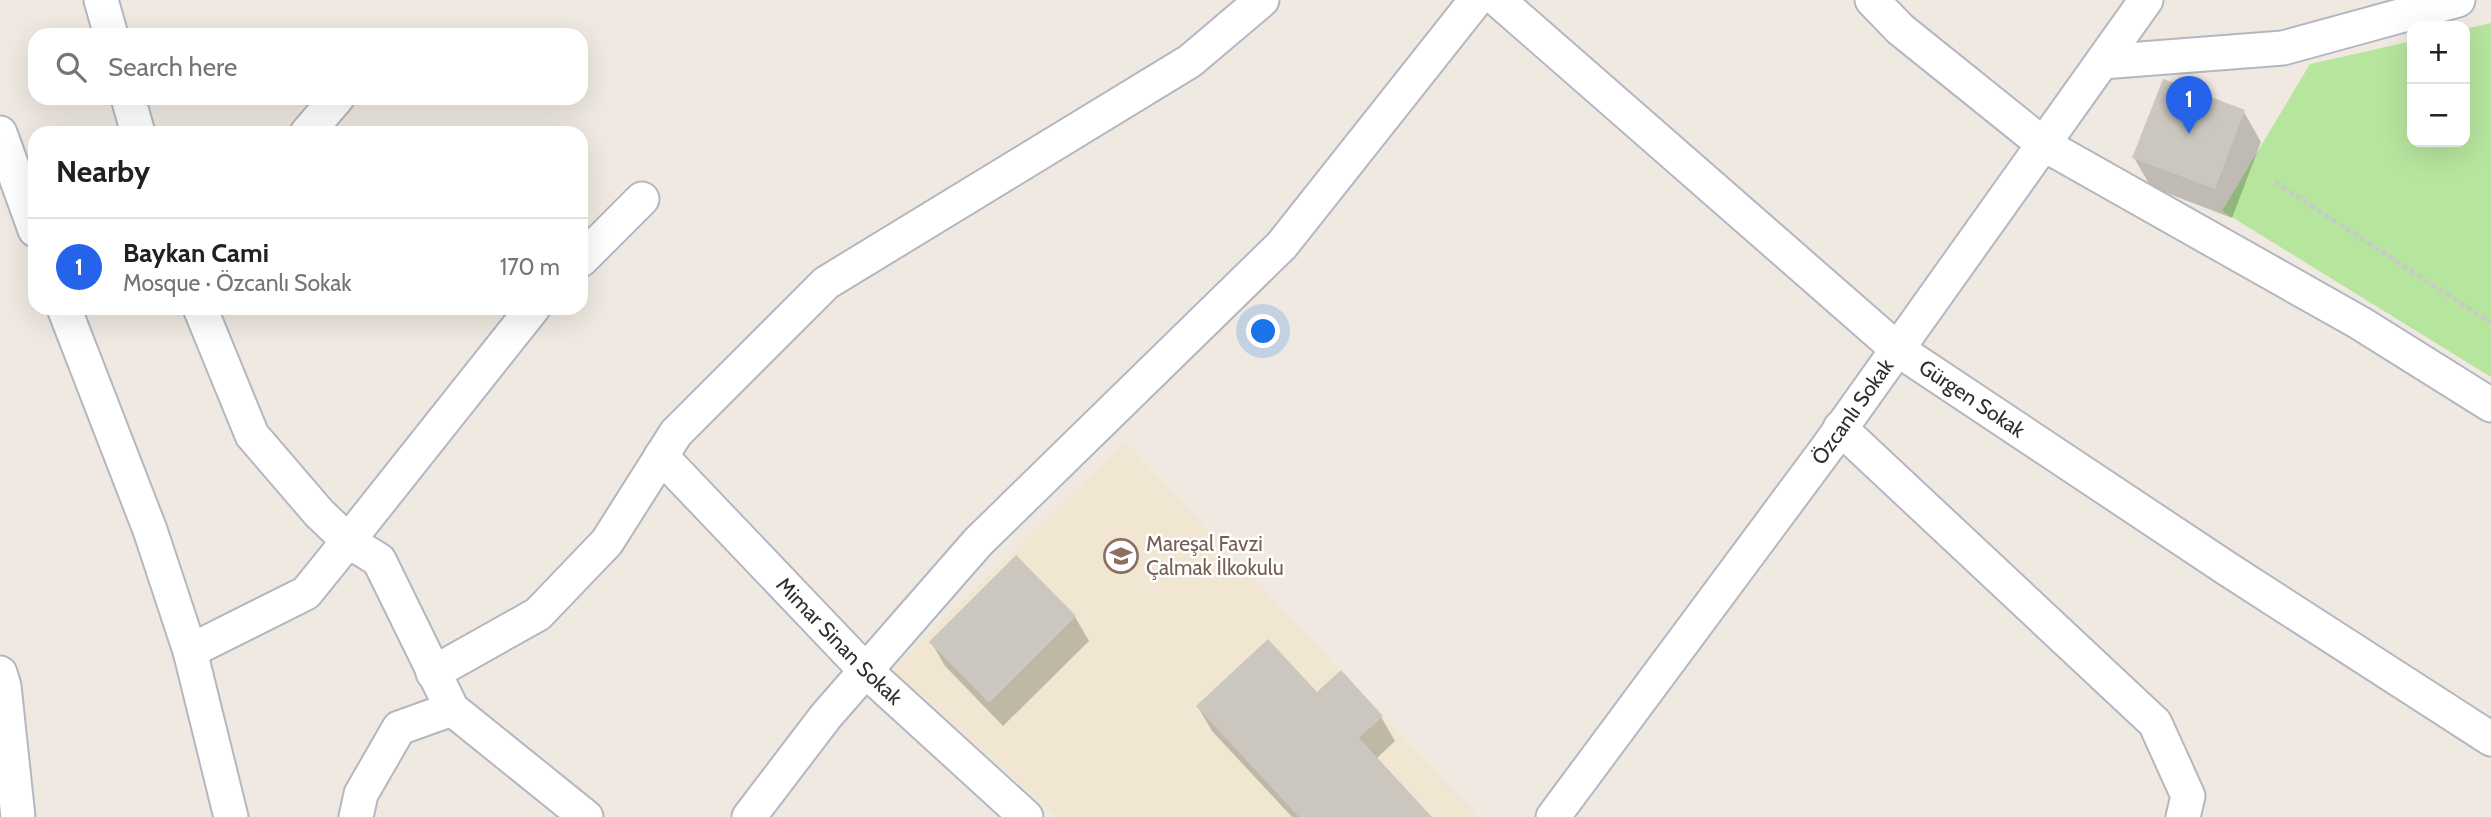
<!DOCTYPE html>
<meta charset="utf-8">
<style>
body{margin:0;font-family:Cabin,sans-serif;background:#f2f2f2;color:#202124}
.controls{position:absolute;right:21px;top:21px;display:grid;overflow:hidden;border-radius:14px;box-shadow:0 7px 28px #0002}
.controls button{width:63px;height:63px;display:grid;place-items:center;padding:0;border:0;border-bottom:2px solid #e0e0e0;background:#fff;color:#202124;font:35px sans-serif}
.you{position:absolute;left:1264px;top:332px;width:24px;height:24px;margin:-18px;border:5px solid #fff;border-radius:50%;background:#1a73e8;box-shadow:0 0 0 10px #1a73e833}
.badge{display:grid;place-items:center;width:46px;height:46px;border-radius:50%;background:#2563eb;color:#fff;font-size:23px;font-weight:700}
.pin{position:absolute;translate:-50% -58px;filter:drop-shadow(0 2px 4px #0008)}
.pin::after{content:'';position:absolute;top:37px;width:24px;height:21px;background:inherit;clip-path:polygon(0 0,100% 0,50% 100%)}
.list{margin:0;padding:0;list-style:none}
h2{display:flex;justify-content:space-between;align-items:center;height:91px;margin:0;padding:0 28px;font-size:30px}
h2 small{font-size:23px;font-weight:400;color:#757577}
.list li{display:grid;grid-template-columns:46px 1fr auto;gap:21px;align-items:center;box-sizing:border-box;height:98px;padding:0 28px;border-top:2px solid #e0e0e0}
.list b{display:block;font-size:26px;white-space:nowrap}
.list p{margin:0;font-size:23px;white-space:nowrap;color:#757577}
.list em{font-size:23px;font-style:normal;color:#757577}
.icon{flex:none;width:38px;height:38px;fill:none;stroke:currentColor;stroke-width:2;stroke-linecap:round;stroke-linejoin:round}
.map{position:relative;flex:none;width:2491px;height:817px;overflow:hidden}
.search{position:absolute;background:#fff;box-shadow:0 7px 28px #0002;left:28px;top:28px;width:560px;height:77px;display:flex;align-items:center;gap:18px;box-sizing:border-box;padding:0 24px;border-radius:21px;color:#757577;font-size:26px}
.panel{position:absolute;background:#fff;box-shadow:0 7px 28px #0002;left:28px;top:126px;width:560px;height:189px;border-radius:21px}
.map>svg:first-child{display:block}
.education{fill:#f0e6d1}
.green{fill:#b6e59e}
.shadow{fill:#0003}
.building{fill:#cbc7bf}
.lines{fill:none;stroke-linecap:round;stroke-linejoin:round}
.minor-casing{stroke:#b4b7c1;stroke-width:37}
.path{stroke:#c9c9c9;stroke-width:4.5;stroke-dasharray:5 3.5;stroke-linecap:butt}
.minor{stroke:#fff;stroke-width:33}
.labels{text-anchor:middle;stroke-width:5;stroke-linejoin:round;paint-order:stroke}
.street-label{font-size:21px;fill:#2e2e2e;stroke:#fff}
.education-label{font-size:21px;fill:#785e54;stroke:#fff;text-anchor:start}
</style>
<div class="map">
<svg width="2491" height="817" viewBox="0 0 2491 817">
<rect width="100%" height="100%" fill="#efe9e1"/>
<path class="education" d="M1125,442l258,274 96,101h-422l-165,-148z"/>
<path class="green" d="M2491,23v354l-269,-166 88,-147 102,-23v101h53v-113z"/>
<g class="shadow">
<path d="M2244,112l17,30 -29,76 -81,-31 -17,-29z"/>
<path d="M1075,617l14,24 -86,85 -58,-60 -14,-24z"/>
<path d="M1317,695l64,22 14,24 -19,18 54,58h-138l-80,-86 -14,-24z"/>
</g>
<g class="building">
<path d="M2163,79l82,31 -30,79 -83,-31z"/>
<path d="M1016,555l60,61 -87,87 -60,-61z"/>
<path d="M1268,639l49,53 24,-22 42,46 -24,22 73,79h-133l-103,-111z"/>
</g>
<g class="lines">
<g class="minor-casing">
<g id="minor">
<path d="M101,0l10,35"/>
<path id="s1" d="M1498,0l399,349 329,219 265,171"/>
<path d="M1872,0l28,29 143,115 317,179 131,82"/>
<path d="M2102,62l181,-14 175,-48"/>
<path d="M128,98l10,35"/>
<path d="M0,133l35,97"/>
<path d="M307,133l30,-35"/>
<path d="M581,260l61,-61"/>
<path d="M64,308l86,222 40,121 41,166"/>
<path d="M200,308l52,127 67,78 29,28 185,-233"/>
<path d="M1840,428l315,295 33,73 -5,21"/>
<path id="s2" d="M661,456l205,215 160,146"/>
<path d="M190,651l116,-58 42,-52 31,19 73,149 134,108"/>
<path d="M0,673l4,13 14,131"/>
<path d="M433,673l105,-59 69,-72 69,-109 150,-150 364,-222 72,-61"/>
<path d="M356,817l5,-23 38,-66 53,-19"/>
<path d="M749,817l77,-101 152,-174 304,-297 194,-245"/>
<path id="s3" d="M1553,817l274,-369 319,-448"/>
</g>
</g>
<path class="path" d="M2275,182l216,141"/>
<use href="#minor" class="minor"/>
</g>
<defs>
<g id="school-ring" transform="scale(1.75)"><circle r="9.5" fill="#fff" stroke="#8d6e63" stroke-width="1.5"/><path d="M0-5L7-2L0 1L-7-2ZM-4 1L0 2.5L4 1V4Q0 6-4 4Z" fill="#8d6e63"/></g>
</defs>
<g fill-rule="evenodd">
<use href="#school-ring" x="1121" y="556"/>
</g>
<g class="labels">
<g class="street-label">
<text dy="7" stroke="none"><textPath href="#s1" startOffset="620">Gürgen Sokak</textPath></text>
<text dy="7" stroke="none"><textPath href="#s3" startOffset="504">Özcanlı Sokak</textPath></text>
<text dy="7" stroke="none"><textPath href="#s2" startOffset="257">Mimar Sinan Sokak</textPath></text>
</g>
<g class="education-label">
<text x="1146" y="551">Mareşal Favzi<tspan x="1146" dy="24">Çalmak İlkokulu</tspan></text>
</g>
</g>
</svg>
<div class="controls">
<button>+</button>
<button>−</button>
</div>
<div class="you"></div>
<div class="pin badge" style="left:2189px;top:134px">1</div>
<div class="search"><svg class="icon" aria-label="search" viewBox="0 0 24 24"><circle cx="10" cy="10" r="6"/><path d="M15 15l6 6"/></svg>Search here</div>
<section class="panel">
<h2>Nearby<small></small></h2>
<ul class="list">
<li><span class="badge">1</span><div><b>Baykan Cami</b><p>Mosque · Özcanlı Sokak</p></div><em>170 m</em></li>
</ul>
</section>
</div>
